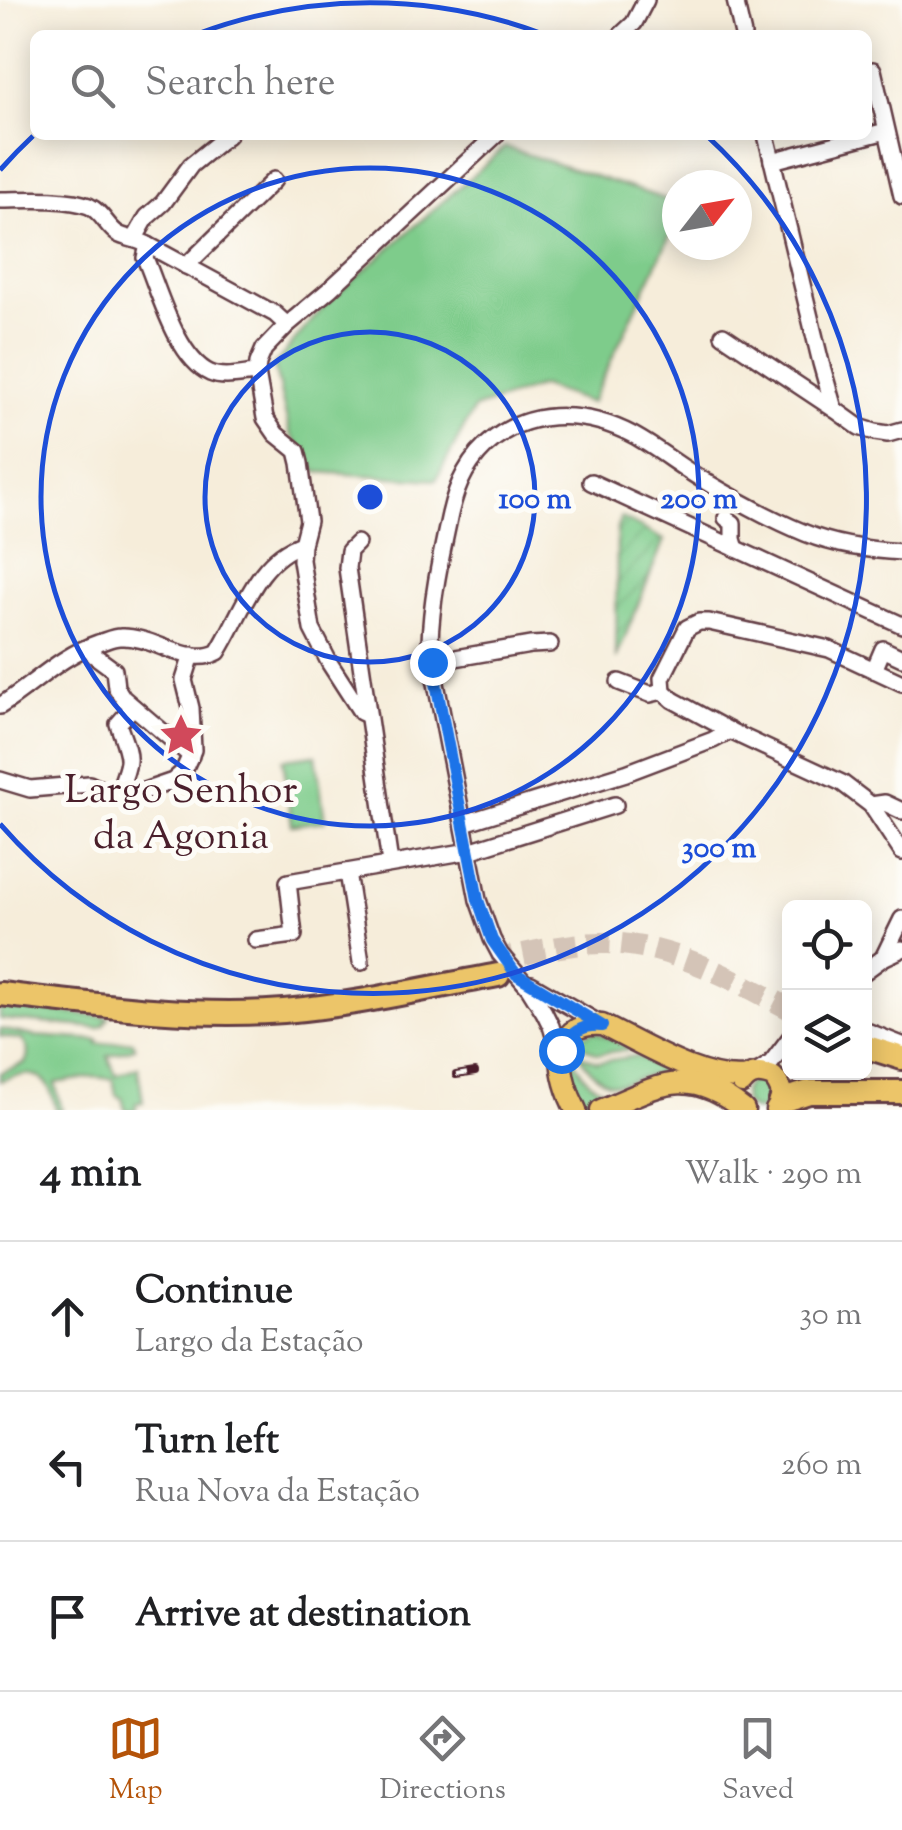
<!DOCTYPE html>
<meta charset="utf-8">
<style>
body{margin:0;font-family:"Sorts Mill Goudy",serif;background:#f2f2f2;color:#202124}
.controls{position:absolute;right:30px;bottom:30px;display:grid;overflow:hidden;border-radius:15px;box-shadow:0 5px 25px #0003}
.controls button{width:90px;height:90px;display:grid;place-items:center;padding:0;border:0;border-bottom:2px solid #e0e0e0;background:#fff;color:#202124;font:50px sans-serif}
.compass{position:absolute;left:662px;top:170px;width:90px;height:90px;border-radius:50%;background:#fff;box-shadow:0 5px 25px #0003;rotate:59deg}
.stop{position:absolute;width:30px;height:30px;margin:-22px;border:8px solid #1a73e8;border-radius:50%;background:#fff}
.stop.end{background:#1a73e8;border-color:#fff;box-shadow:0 2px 10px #0008}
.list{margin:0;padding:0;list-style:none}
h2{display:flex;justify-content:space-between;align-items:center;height:130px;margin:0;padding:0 40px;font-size:42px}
h2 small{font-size:32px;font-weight:400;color:#757577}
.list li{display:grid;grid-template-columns:65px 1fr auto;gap:30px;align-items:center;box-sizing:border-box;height:150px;padding:0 40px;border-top:2px solid #e0e0e0}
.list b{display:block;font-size:38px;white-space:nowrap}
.list p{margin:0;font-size:32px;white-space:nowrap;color:#757577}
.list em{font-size:32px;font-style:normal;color:#757577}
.icon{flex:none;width:55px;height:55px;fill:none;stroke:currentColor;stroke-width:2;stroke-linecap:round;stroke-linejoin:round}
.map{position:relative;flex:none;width:902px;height:1110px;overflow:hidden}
.search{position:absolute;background:#fff;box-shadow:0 5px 25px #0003;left:30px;right:30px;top:30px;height:110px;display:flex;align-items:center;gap:25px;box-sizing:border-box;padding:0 35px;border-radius:15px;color:#757577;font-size:38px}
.sheet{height:580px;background:#fff}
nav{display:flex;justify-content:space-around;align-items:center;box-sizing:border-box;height:140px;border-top:2px solid #e0e0e0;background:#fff;font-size:28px;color:#757577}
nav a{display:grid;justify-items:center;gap:5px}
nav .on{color:#b45309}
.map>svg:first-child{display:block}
.green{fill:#7ecc8b;stroke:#64765b;stroke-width:2.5}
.garden{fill:url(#garden-furrows);stroke:#64765b;stroke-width:2.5}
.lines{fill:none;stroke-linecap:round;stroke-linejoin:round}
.highway-tunnel{stroke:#d4c4b7;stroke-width:22;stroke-dasharray:22 11;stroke-linecap:butt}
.minor-casing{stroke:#643e45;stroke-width:20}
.major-casing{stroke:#643e45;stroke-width:25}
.highway-casing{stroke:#643e45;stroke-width:28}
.minor{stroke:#fff;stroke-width:15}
.major{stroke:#ecc569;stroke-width:20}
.highway{stroke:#ecc569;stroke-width:22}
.rail-casing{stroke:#4a1f2b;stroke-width:8}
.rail{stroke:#fdfcf7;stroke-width:4;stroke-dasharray:11;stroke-linecap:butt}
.route{stroke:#1a73e8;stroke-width:12}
.ring{fill:none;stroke:#1d4ed8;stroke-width:5}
.labels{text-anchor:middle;stroke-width:10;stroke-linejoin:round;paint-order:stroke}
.poi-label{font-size:40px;fill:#4a1f2b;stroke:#fdfcf7}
.centre{fill:#1d4ed8;stroke:#fdfcf7;stroke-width:5}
.ring-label{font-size:30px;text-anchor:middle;font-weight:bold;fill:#1d4ed8;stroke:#fdfcf7;stroke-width:10;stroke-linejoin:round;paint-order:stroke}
</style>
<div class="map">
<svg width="902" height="1110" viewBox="0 0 902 1110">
<defs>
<pattern id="garden-furrows" width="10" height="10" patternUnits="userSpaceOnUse" patternTransform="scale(2.5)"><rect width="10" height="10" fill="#7ecc8b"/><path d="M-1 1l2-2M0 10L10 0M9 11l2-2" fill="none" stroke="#6eaf78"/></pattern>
</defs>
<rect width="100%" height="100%" fill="#fdfcf7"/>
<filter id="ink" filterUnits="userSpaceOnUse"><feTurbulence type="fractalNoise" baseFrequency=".01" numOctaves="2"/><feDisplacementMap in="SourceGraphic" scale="20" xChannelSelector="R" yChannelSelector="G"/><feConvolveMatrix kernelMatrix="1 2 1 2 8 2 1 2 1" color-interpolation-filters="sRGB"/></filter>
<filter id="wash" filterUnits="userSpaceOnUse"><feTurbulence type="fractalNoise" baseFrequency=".0048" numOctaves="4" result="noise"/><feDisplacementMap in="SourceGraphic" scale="40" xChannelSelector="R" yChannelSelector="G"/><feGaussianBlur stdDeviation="2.25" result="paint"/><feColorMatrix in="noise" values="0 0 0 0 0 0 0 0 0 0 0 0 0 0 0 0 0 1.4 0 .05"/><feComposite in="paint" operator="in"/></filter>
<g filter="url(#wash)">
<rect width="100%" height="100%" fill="#f6edda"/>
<g class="green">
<path d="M505,147l172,56v18l-86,182 -50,-17 -67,23 -38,71 -120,-8 -26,-38 -16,-69 52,-61z"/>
<path d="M316,755l9,66 -33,4 -9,-66z"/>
<path d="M0,1006l109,11 -5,8 -6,3 -98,-9z"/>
<path d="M0,1029l34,7 64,4v4l35,-3 2,7 -27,8 8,19 22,-8 5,35 -7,1v7h-11l-3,-12 -6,-3 -3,-16 -20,-2 -38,6 7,27h-6c-7,-37 -23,-42 -56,-29v-8l25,-10c5,-10 3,-15 -3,-23l-22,-4z"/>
<path d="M594,1031l39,18 -35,5 -18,-9 -11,8c16,26 21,35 51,41l-22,11 -21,-7 -10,-50 4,-8z"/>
<path d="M577,1053l21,9 37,-6 66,23 34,6 -2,6c-20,-6 -41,-16 -61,-17 -51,-3 -54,36 -95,-21z"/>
<path d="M751,1079l23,7 -7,23 -14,1 -9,-7 -1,-13z"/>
</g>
<path class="garden" d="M621,517l43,23 -48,119 1,-131z"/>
</g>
<g filter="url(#ink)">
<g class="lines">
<path class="highway-tunnel" d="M491,960c38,-6 78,-18 116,-17 65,2 126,36 183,66"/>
<g class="minor-casing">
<g id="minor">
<path d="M735,0l8,35"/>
<path d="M621,35l13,-12 12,-23"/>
<path d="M873,70l29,126"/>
<path d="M766,135l55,228 13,46 25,18 16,5 13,2 14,-4"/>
<path d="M772,161l114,-30"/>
<path d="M0,200c25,0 66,-3 89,6 13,6 18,21 29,28 7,4 22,6 30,11l127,69 12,11"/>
<path d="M135,238l12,-21 16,-14 28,-38 37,-30"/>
<path d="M148,245l-3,13c14,32 31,99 65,115 14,6 32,1 47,0"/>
<path d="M186,266l88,-86"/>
<path d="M723,335l111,74"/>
<path d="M591,482l311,143"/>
<path d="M726,518l7,5v16l3,10"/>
<path d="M357,543l-8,8 -2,17 43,295"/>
<path d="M89,647l6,9 19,14 2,17 7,11 68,58"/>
<path d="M432,662l99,-17 19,-1"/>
<path d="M874,670l9,-21 19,9"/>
<path d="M619,682l31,12 13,-3"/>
<path d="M902,683l-73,-34 -120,-27h-10l-12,6 -25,50 1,13 10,9 57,31 112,52 29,22 31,47"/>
<path d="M0,706c33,-21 60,-50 98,-63 7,-2 15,-6 22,-6 33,-2 68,31 98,15 24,-38 38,-93 84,-108"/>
<path d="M368,715l-7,-3 -31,-48 -18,-35 -11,-69 1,-16 6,-23 -8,-58 -3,-12 -21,-17 -11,-16 -8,-45 1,-10 6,-14 23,-24 43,-36 166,-154"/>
<path d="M0,780l30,9 59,-5 18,8 19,2 15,-2 32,-11 10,-9 10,-22 -2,-42 -7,-28 8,-25"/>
<path d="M118,793c14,-37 13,-32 0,-69l15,-17"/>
<path d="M871,805l14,-2 17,8"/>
<path d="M464,823l162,-50 87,-33 17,-9"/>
<path d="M347,872l14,90"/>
<path d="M256,940l38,-5 -6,-53 181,-31 146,-46"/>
<path d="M883,958l19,-39"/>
<path d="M864,972l19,-14 19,-9"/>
<path d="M531,984l71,41"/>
<path d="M864,1030l38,15"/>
<path d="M560,1056l-9,-30 -7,-14 -15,-24 -29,-34 -8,-15 -14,-39 -44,-227c-1,-10 -4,-20 -4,-30 1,-42 11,-87 20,-129 7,-31 19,-56 45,-76 40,-30 95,-26 138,-3 24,13 46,31 70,45 30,18 70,40 102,53 31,13 64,17 97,19"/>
<path d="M756,1073l15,-10 19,-25"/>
</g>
</g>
<g class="major-casing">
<g id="major">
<path d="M742,1083c8,-11 18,-11 31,-6 10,11 11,21 3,33"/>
<path d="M576,1110c-17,-31 -30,-89 26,-85 39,19 103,59 146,52"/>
<path d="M601,1110c59,-25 86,-45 143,0"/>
</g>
</g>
<g class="highway-casing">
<g id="highway">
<path d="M0,994c95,11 189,24 284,17 72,-6 143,-23 214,-36"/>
<path d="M864,1046l38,12"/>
<path d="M781,1101l28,-9h93"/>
</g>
</g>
<use href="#minor" class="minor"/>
<use href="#major" class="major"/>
<use href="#highway" class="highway"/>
<g class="rail-casing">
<path id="rail" d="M456,1075l19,-3"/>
</g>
<use href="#rail" class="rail"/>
</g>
</g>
<g class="lines" filter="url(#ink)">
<path class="route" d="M432,662l46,238 14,40 24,34 86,52c-19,-2 -33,7 -41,24"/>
</g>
<g class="ring">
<circle cx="370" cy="497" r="165"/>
<circle cx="370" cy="497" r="329"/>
<path d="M0 170A494 494 0 0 1 33 136M197 34A494 494 0 0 1 543 34M707 136A494 494 0 1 1 0 824"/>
</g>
<defs>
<g id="sight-bare" transform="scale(3.45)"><path d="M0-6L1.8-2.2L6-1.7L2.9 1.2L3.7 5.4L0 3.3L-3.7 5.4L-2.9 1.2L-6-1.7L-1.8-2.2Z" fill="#d1495b" stroke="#fdfcf7" stroke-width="2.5" paint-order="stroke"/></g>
</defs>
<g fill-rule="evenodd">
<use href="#sight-bare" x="181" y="735"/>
</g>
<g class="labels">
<g class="poi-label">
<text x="181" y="802">Largo Senhor<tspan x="181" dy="46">da Agonia</tspan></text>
</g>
</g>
<circle cx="370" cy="497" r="15" class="centre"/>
<g class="ring-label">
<text x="535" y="508">100 m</text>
<text x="699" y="508">200 m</text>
<text x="719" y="857">300 m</text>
</g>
</svg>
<div class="controls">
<button><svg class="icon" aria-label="locate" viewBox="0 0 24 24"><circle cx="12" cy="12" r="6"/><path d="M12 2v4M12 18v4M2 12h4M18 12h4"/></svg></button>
<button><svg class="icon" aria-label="layers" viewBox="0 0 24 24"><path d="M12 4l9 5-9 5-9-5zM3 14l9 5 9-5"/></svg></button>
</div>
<svg class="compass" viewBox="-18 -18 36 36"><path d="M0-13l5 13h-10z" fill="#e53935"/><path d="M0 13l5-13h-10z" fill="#757577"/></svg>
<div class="stop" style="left:561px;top:1050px"></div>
<div class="stop end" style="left:432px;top:662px"></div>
<div class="search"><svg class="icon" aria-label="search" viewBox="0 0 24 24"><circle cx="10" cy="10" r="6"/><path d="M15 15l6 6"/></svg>Search here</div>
</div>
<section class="sheet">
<h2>4 min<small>Walk · 290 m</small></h2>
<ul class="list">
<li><svg class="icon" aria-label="ahead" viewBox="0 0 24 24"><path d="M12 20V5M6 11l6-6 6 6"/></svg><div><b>Continue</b><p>Largo da Estação</p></div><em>30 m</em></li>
<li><svg class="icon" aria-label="left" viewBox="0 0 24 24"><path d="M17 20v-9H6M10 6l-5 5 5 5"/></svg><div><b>Turn left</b><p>Rua Nova da Estação</p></div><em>260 m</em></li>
<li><svg class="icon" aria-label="arrive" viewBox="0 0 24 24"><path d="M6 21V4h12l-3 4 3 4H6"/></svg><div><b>Arrive at destination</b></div></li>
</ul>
</section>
<nav>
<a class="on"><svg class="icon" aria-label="map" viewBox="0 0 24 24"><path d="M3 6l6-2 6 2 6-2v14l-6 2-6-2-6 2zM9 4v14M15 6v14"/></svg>Map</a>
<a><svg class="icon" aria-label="directions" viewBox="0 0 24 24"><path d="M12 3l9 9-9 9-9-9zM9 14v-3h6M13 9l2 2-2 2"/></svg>Directions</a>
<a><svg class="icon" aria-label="saved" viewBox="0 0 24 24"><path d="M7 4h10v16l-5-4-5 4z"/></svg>Saved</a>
</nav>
